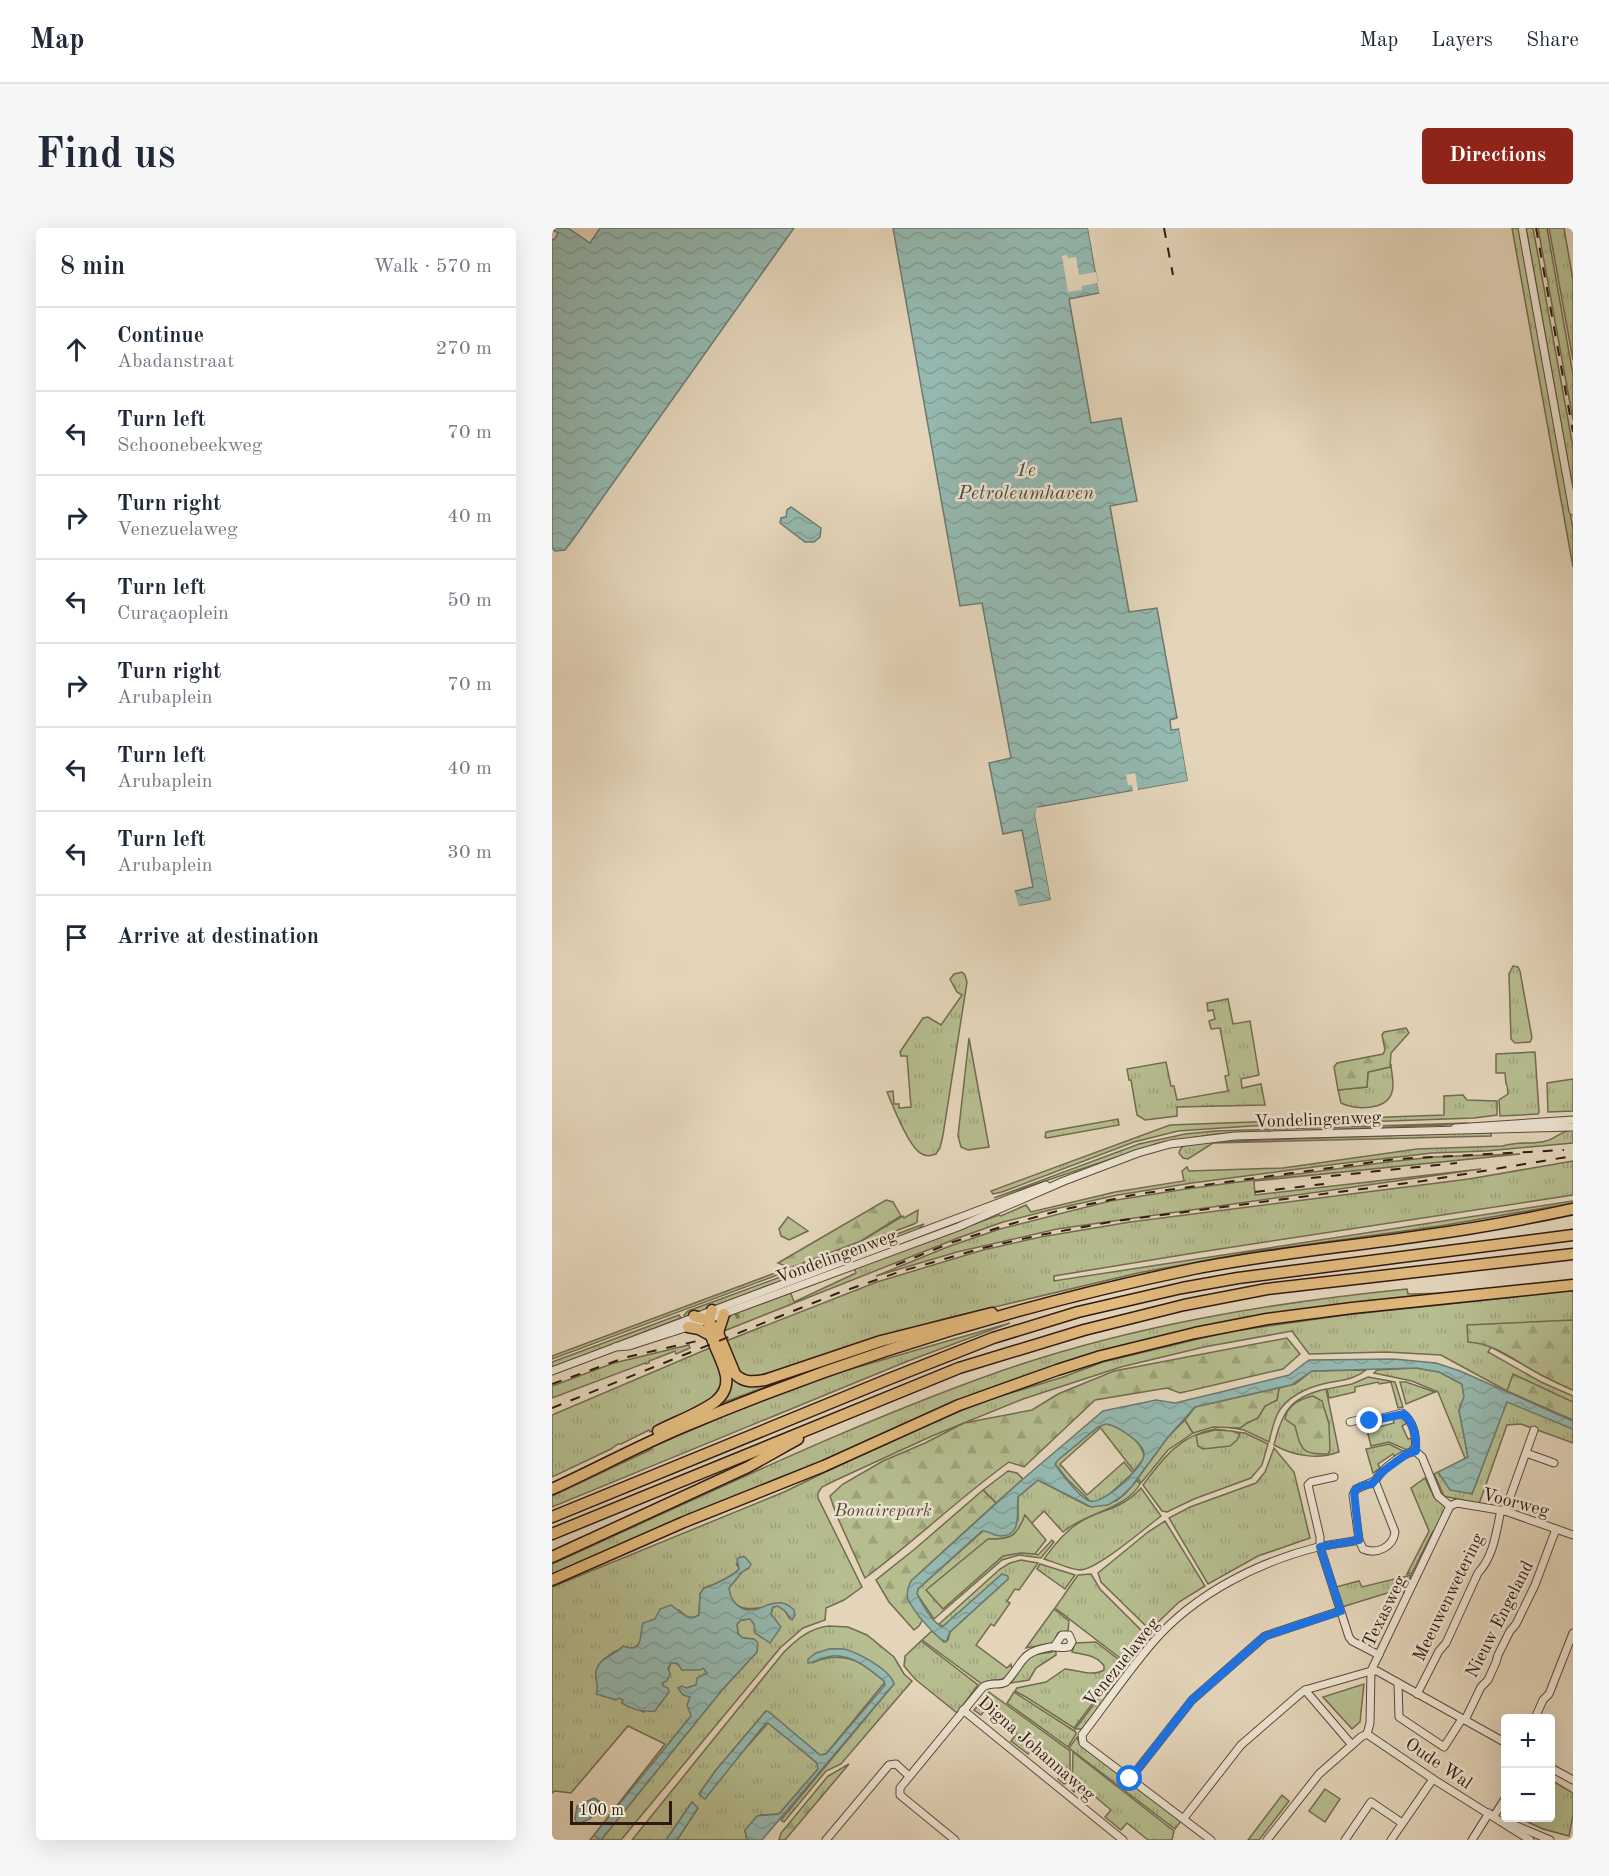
<!DOCTYPE html>
<meta charset="utf-8">
<style>
body{margin:0;font-family:"Old Standard TT",serif;background:#f6f6f7;color:#1f2937}
.controls{position:absolute;right:18px;bottom:18px;display:grid;overflow:hidden;border-radius:6px;box-shadow:0 6px 24px #0002}
.controls button{width:54px;height:54px;display:grid;place-items:center;padding:0;border:0;border-bottom:2px solid #e0e1e3;background:#fff;color:#1f2937;font:30px sans-serif}
.scale{position:absolute;left:18px;bottom:15px;width:102px;box-sizing:border-box;padding-left:6px;border:3px solid #2f1911;border-top:0;font-size:16px;line-height:21px;white-space:nowrap;color:#2f1911;-webkit-text-stroke:4px #ede4d2;paint-order:stroke}
.stop{position:absolute;width:18px;height:18px;margin:-14px;border:4px solid #1a73e8;border-radius:50%;background:#fff}
.stop.end{background:#1a73e8;border-color:#fff;box-shadow:0 2px 6px #0008}
.list{margin:0;padding:0;list-style:none}
h2{display:flex;justify-content:space-between;align-items:center;height:78px;margin:0;padding:0 24px;font-size:26px}
h2 small{font-size:20px;font-weight:400;color:#747a83}
.list li{display:grid;grid-template-columns:39px 1fr auto;gap:18px;align-items:center;box-sizing:border-box;height:84px;padding:0 24px;border-top:2px solid #e0e1e3}
.list b{display:block;font-size:22px;white-space:nowrap}
.list p{margin:0;font-size:20px;white-space:nowrap;color:#747a83}
.list em{font-size:20px;font-style:normal;color:#747a83}
.icon{flex:none;width:33px;height:33px;fill:none;stroke:currentColor;stroke-width:2;stroke-linecap:round;stroke-linejoin:round}
.map{position:relative;flex:none;width:1021px;height:1612px;overflow:hidden;border-radius:6px}
header{display:flex;align-items:center;gap:36px;box-sizing:border-box;height:84px;padding:0 30px;background:#fff;border-bottom:2px solid #e0e1e3}
header strong{font-size:28px}
nav{display:flex;gap:33px;margin-inline-start:auto;font-size:21px}
.intro{display:flex;align-items:center;justify-content:space-between;box-sizing:border-box;height:144px;padding:0 36px}
h1{margin:0;font-size:42px}
.button{padding:15px 27px;border-radius:6px;background:#8f2418;color:#fff;font-size:21px;font-weight:700}
main{display:flex;gap:36px;padding:0 36px}
aside{flex:1;background:#fff;border-radius:6px;box-shadow:0 6px 24px #0002}
.map>svg:first-child{display:block}
.grass{fill:url(#grass-tufts);stroke:#726b50;stroke-width:1.5}
.forest{fill:url(#forest-firs);stroke:#726b50;stroke-width:1.5}
.park{fill:#b6bd8f;stroke:#726b50;stroke-width:1.5}
.water{fill:url(#water-waves);stroke:#6c7970;stroke-width:1.5;fill-rule:evenodd}
.pier{fill:#e4d5ba}
.lines{fill:none;stroke-linecap:round;stroke-linejoin:round}
.minor-casing{stroke:#5c483b;stroke-width:9}
.highway-casing{stroke:#2f1911;stroke-width:13}
.minor{stroke:#ede4d2;stroke-width:7}
.highway{stroke:#e2ba7d;stroke-width:10}
.rail{stroke:#2f1911;stroke-width:2;stroke-dasharray:10 10;stroke-linecap:butt}
.route{stroke:#1a73e8;stroke-width:8}
.labels{text-anchor:middle;stroke-width:5;stroke-linejoin:round;paint-order:stroke}
.street-label{font-size:18px;fill:#2f1911;stroke:#ede4d2}
.park-label{font-size:18px;font-style:italic;fill:#584a37;stroke:#ede4d2}
.water-label{font-size:20px;font-style:italic;fill:#4e4941;stroke:#ede4d2}
</style>
<header>
<strong>Map</strong>
<nav><a>Map</a><a>Layers</a><a>Share</a></nav>
</header>
<div class="intro"><h1>Find us</h1><a class="button">Directions</a></div>
<main>
<aside>
<h2>8 min<small>Walk · 570 m</small></h2>
<ul class="list">
<li><svg class="icon" aria-label="ahead" viewBox="0 0 24 24"><path d="M12 20V5M6 11l6-6 6 6"/></svg><div><b>Continue</b><p>Abadanstraat</p></div><em>270 m</em></li>
<li><svg class="icon" aria-label="left" viewBox="0 0 24 24"><path d="M17 20v-9H6M10 6l-5 5 5 5"/></svg><div><b>Turn left</b><p>Schoonebeekweg</p></div><em>70 m</em></li>
<li><svg class="icon" aria-label="right" viewBox="0 0 24 24"><path d="M7 20v-9h11M14 6l5 5-5 5"/></svg><div><b>Turn right</b><p>Venezuelaweg</p></div><em>40 m</em></li>
<li><svg class="icon" aria-label="left" viewBox="0 0 24 24"><path d="M17 20v-9H6M10 6l-5 5 5 5"/></svg><div><b>Turn left</b><p>Curaçaoplein</p></div><em>50 m</em></li>
<li><svg class="icon" aria-label="right" viewBox="0 0 24 24"><path d="M7 20v-9h11M14 6l5 5-5 5"/></svg><div><b>Turn right</b><p>Arubaplein</p></div><em>70 m</em></li>
<li><svg class="icon" aria-label="left" viewBox="0 0 24 24"><path d="M17 20v-9H6M10 6l-5 5 5 5"/></svg><div><b>Turn left</b><p>Arubaplein</p></div><em>40 m</em></li>
<li><svg class="icon" aria-label="left" viewBox="0 0 24 24"><path d="M17 20v-9H6M10 6l-5 5 5 5"/></svg><div><b>Turn left</b><p>Arubaplein</p></div><em>30 m</em></li>
<li><svg class="icon" aria-label="arrive" viewBox="0 0 24 24"><path d="M6 21V4h12l-3 4 3 4H6"/></svg><div><b>Arrive at destination</b></div></li>
</ul>
</aside>
<div class="map">
<svg width="1021" height="1612" viewBox="0 0 1021 1612">
<defs>
<pattern id="grass-tufts" width="24" height="20" patternUnits="userSpaceOnUse" patternTransform="scale(1.5)"><rect width="24" height="20" fill="#b6bd8f"/><path d="M3 7l-1-3M5 7V3M7 7l1-3M15 17l-1-3M17 17v-4M19 17l1-3" fill="none" stroke="#9da27a"/></pattern>
<pattern id="forest-firs" width="22" height="20" patternUnits="userSpaceOnUse" patternTransform="scale(1.5)"><rect width="22" height="20" fill="#b6bd8f"/><path d="M5 1l3.5 6h-7zM16 11l3.5 6h-7z" fill="#9da27a"/></pattern>
<pattern id="water-waves" width="16" height="10" patternUnits="userSpaceOnUse" patternTransform="scale(1.5)"><rect width="16" height="10" fill="#95b9b0"/><path d="M0 5q4-4 8 0t8 0" fill="none" stroke="#819e96"/></pattern>
</defs>
<rect width="100%" height="100%" fill="#e4d5ba"/>
<filter id="stains"><feTurbulence type="fractalNoise" baseFrequency=".00333" numOctaves="4"/><feColorMatrix values="0 0 0 0 .2 0 0 0 0 .09 0 0 0 0 .02 0 0 0 .5 -.17"/></filter>
<radialGradient id="worn" r=".72"><stop offset=".6" stop-color="#630" stop-opacity="0"/><stop offset="1" stop-color="#630" stop-opacity=".3"/></radialGradient>
<g class="grass">
<path d="M960,0h7l54,301v38z"/>
<path d="M974,0h7l40,219v43z"/>
<path d="M986,0h9l26,147v45z"/>
<path d="M997,0h15l9,52v80z"/>
<path d="M961,738l5,1 2,4 12,67 -2,4 -15,1 -4,-4 -2,-65z"/>
<path d="M410,744l3,3 2,7 -24,153 -3,13 -4,6c-5,2 -9,3 -14,0 -13,-6 -29,-48 -35,-62l6,-1 1,13h5v4l12,-1 -4,-51h-6l-1,-4 23,-34 5,-1 13,8 21,-30 -5,-3 -7,-13 4,-5z"/>
<path d="M676,771l5,25 17,-3 9,54 -18,4 1,9 19,-4 4,21 -88,2v9l-32,4 -8,-5 -6,-35h-2l-2,-11 39,-7 5,24h3l3,14 51,-9 -3,-15 4,-1 -9,-47 -9,1 -2,-8 6,-2 -2,-9 -5,1 -1,-8z"/>
<path d="M417,810l20,109 -21,3 -7,-3 -3,-11z"/>
<path d="M983,824l4,60 -1,2 -38,2 -1,-16 9,-6 -1,-9 -1,-1 -1,-11h-9v-19z"/>
<path d="M839,836c0,8 4,20 1,28 -5,19 -38,18 -51,11l-3,-13 29,-3 1,-15 22,-5z"/>
<path d="M1021,851v32l-25,1 -1,-29z"/>
<path d="M911,867l4,5 30,1v14l-23,3 -223,8 -73,5 -44,11 -132,50 -9,2 -2,-3 179,-66 274,-10v-19z"/>
<path d="M566,891l1,6 -72,13 -2,-1 1,-5z"/>
<path d="M915,895v1l-250,10 -58,9 -165,55 145,-54 46,-10 31,-3z"/>
<path d="M1021,901v14l-87,8 -54,2 -95,11 -145,19 -74,12 -68,15 -47,12 -45,16 -234,93 3,-12 8,-7 2,6 2,-1 -3,-5 54,-21 4,11 62,-29 -2,-5 145,-53 2,1 25,-11 5,7 84,-20 69,-11 -2,-10 5,-4 2,4 94,-3 134,-19 86,-3c13,-4 25,-2 39,-4 11,-1 19,-11 31,-13z"/>
<path d="M939,904v4l-278,7 -25,16 -5,-1 -4,-5c2,-12 19,-9 29,-11z"/>
<path d="M968,926l-266,27 1,14 226,-26 -424,60 -100,23 -81,24 74,-30 50,-17 110,-28 76,-12 202,-27 46,-5z"/>
<path d="M1021,933v34l-373,57 -146,24v5l519,-80v2l-133,23 -189,26 -113,21 -190,45 -94,27 -71,24 -34,9c-14,-7 -17,-23 -23,-37l151,-59 106,-32 58,-13 89,-15 339,-43z"/>
<path d="M366,982l-1,12 -3,2 -362,135v-3l309,-115 42,-25 1,2z"/>
<path d="M236,989l20,14 -19,9 -8,-4 -2,-7z"/>
<path d="M372,996l-7,7 -9,3 -222,83 -2,-2 4,-4z"/>
<path d="M855,1061l1,5 39,-1v2l-298,46 -280,101 -317,134v-12c147,-66 294,-138 446,-192 132,-46 271,-69 409,-83z"/>
<path d="M1005,1063h16v99l-31,-15 -51,-28 -3,5 53,30 32,14v24l-66,-29 -66,-36 -55,-3 -77,2 -17,-23 -88,16 -83,20 -98,32 -91,37 -98,45 -12,6 -4,6v5l44,89 -18,13 -18,8 -1,12 -22,8 -23,20 -159,192h-20l121,-150 35,-38 -3,-13 -11,-1 -5,-4 -1,-10 4,-4 9,-1 4,5 17,-10 2,-7 5,-1 7,5 5,8 -8,-16c-19,4 -51,16 -53,-15l13,-16 -6,-9 3,6c-4,6 -27,17 -35,19l-4,6 -1,21 -4,3h-7l-9,-8 -24,9 -13,9c-1,6 1,14 -5,18 -6,4 -16,2 -23,6 -11,7 -21,15 -17,29 3,11 10,15 19,19l2,-3 5,3 -1,3 22,9 18,-26 9,-23 32,4 4,6 -11,12 -9,3 3,9 1,19 -96,119 6,5h-11l75,-96 -37,-18 -57,67 -16,-2 -3,2v-206l232,-95 110,-53 56,-24 41,-16 72,-22 40,-15 124,-30 118,-17 170,-18z"/>
<path d="M127,1087l2,3 -129,49v-5z"/>
<path d="M406,1095l-157,51 -82,30 10,-29 16,11z"/>
<path d="M458,1095l-102,38 -356,146v-11l100,-47v-2l79,-34 106,-40z"/>
<path d="M137,1117l1,3 -14,6 -1,-3 -26,10v2l-3,1 -1,-1 -93,35v-12l62,-23z"/>
<path d="M160,1119l12,29 -6,19 -68,37 -1,-2 -28,14h-3l-7,5 -59,28v-62z"/>
<path d="M864,1140l23,4 23,12 2,13 -5,13 9,47 -3,1 -27,-66 -26,-11 -38,-8 3,-3z"/>
<path d="M814,1142c-12,10 -24,10 -39,13 -19,4 -42,14 -50,32 -4,9 -6,18 -8,27l-25,-12 -18,-3 14,1 7,-5 11,-5 7,-12 12,-6 2,-12 16,-4 17,-13z"/>
<path d="M816,1149l27,5 8,25 -5,1 -7,-26 -12,2 -1,-2 -23,5v5l-26,6 -2,-9 25,-5z"/>
<path d="M848,1154h6l29,10 -29,12z"/>
<path d="M774,1161l13,63c-21,8 -45,4 -65,-7 8,-33 16,-48 52,-56z"/>
<path d="M955,1173l66,28v14l-52,-19 -14,1 -28,79 -35,-8 -10,-22 4,-2 2,4 32,18z"/>
<path d="M849,1188l6,7 -5,3 6,13 5,-1c1,6 -1,8 -6,12l-18,-8 -18,4 -4,-16 27,-7 -1,-6z"/>
<path d="M633,1192l8,13 -25,17 -27,33 -3,-5 30,-41z"/>
<path d="M554,1196c14,2 38,18 38,34l-10,13 -35,-45z"/>
<path d="M546,1199l1,2 -39,35 27,31 37,-33 9,11 -29,26 -9,3 -5,-1 -22,-21 -13,-16 3,-4z"/>
<path d="M663,1201l30,4 23,11 -6,21 -11,13 -57,21 -27,13 -5,-1 -19,-26c20,-27 37,-50 72,-56z"/>
<path d="M837,1216l16,8 -9,6 -3,-4 -15,10 2,4 -7,5 -7,-24z"/>
<path d="M722,1220l20,24 16,66 -52,18 -50,28 -39,-66 21,-11 66,-24 9,-11z"/>
<path d="M456,1243l9,2 6,6 -27,24 -13,-13z"/>
<path d="M873,1250l9,19 12,10 -10,24h-3l-21,42 -5,1 22,-43 -18,-43z"/>
<path d="M486,1252l50,26 28,-5 9,-7 12,-14 3,4c-15,26 -54,28 -77,48l-19,-21 -13,13 4,30 3,1 14,-15 2,2 -13,16 -22,-3 -17,5 -68,59 -17,-25 1,-5 65,-58h5l7,4 23,-15v-23z"/>
<path d="M589,1260l20,28c-16,12 -64,54 -81,54 -12,-1 -25,-8 -36,-11 10,-14 21,-28 36,-37 23,-14 40,-11 61,-34z"/>
<path d="M613,1293l40,65 -26,16 -29,28 -49,-48 -3,-9 50,-41z"/>
<path d="M469,1332l17,3 -19,27 -4,-1 -8,12 3,2 -16,23 -3,-2 -15,21 31,23 4,-4 1,6c-12,17 -15,5 -30,14l-60,-44 10,-9 12,11 4,-2 2,-8 58,-53 -6,-5 -57,52 -7,-1 62,-56 10,-6z"/>
<path d="M488,1336l35,11 -10,14 -28,-20z"/>
<path d="M539,1346l9,15 45,45 -21,27 -69,-53 23,-33z"/>
<path d="M859,1347l-7,18 -7,-3 -55,17 -6,-20 23,-6 3,6z"/>
<path d="M502,1381l15,12 -1,10 -10,2 -5,10 -27,5z"/>
<path d="M277,1398l19,1 19,8 27,22 10,17 8,7 -71,83 -15,7 -42,51 -3,-2 113,-136 -54,-35h-11l-17,14c28,-13 52,-3 73,19l-59,72 -6,1 -54,-44 -50,59 -17,24 37,-35 32,-36 49,40 1,6 -39,45 -19,1 -15,15 2,10h-70l21,-32 -6,-6 -26,38h-34l152,-188c13,-13 26,-24 45,-26z"/>
<path d="M369,1413l57,44 -21,28 -42,-34 -11,-13 1,-10z"/>
<path d="M544,1414l27,21 -49,65 -48,-31 -11,-6 2,-3 29,-6 19,-13c13,1 27,8 39,1v-4c-7,-11 -20,-11 -32,-14l3,-9z"/>
<path d="M500,1422l4,2v3l-20,13 -7,12 -18,3 19,-28 22,-3z"/>
<path d="M572,1437l4,3 -18,25h-3l1,2 -26,34h-7z"/>
<path d="M437,1464l81,59v30l-6,3 -6,-5 6,-8 -30,-24 -6,7 -17,-13 6,-8 -30,-25 -6,7 -7,-5z"/>
<path d="M462,1464l62,40v2l-8,13 -61,-44z"/>
<path d="M525,1509l2,6 102,78 -6,8 -106,-81z"/>
<path d="M521,1524l101,79 -2,9h-24l-21,-17 -6,7 -16,-13 6,-7 -30,-25 -7,7 -2,-2z"/>
<path d="M999,1552l22,13v22l-4,21 -26,-7 -22,-10 30,-1z"/>
<path d="M730,1567l7,6 -30,39h-11z"/>
</g>
<g class="forest">
<path d="M854,800l3,5 -18,20 -1,14 -22,5 -1,15 -29,3 -4,-23 3,-4 46,-9 2,-4 -3,-15 2,-3z"/>
<path d="M334,972l7,2 8,14 -40,25 -71,27 -12,-5z"/>
<path d="M1021,1092v70c-14,-6 -27,-12 -39,-19 -21,-12 -42,-28 -66,-29l-1,-17z"/>
<path d="M735,1110l13,16 -17,15 -103,24 -13,-5 -72,12 -71,67 -15,-5c-50,36 -94,79 -144,116l-29,-64 -6,-18 13,-12 40,-23 42,-18 39,-20 68,-13 26,-16 56,-23z"/>
<path d="M961,1146l60,28v18l-66,-29z"/>
<path d="M727,1160l-2,12 -12,6 -7,12 -11,5 -7,5 -27,-1 -20,6 -8,-13 10,-13z"/>
<path d="M761,1168l9,5 7,23 1,26 -2,4c-26,1 -27,-4 -33,-28l-10,-7c2,-14 15,-20 28,-23z"/>
<path d="M663,1202l17,1 8,3 -3,6 -7,6 -27,3 -5,-3 -2,-11z"/>
<path d="M431,1262l13,13 -85,78 -2,19 14,19 -4,7 -5,4 -25,-28 -13,-22 40,-32z"/>
<path d="M297,1536l-64,76h-6l2,-7 47,-57z"/>
</g>
<g class="park">
<path d="M473,1287l21,25 -11,14 -14,-1 -18,3 -60,53 -17,-19 62,-51c24,0 28,-2 37,-24z"/>
<path d="M812,1456l-4,38 -8,7 -29,-32z"/>
<path d="M773,1561l15,10 -15,23 -16,-11z"/>
</g>
<g class="water">
<path d="M2,0h14l22,15 10,-15h194l-220,310 -9,12 -10,1 -3,-3v-309l2,1 4,-7 -5,-3z"/>
<path d="M341,0h195l11,65 -30,6 22,124 30,-5 16,83 -27,5 19,106 28,-4 20,110 -7,2 1,10 8,-1 9,52 -149,26 -4,8 16,85 -33,6 -3,-15 18,-4 -11,-57 -19,4 -14,-71 22,-5 -29,-155 -22,3z"/>
<path d="M239,279l30,21 -1,9 -6,5h-9l-25,-19 1,-5 5,-1 1,-7z"/>
<path d="M842,1131l42,4 24,8 113,50v8l-66,-27 -35,92 -22,-4 -12,-18 30,-15 -9,-47 5,-13 -2,-13 -23,-12 -23,-4 -104,3 -21,14 -96,22 -27,30 -36,49 -11,11 -13,8 -17,2 -53,-27 -20,17c-2,14 5,39 -17,39 -7,0 -11,-5 -19,-5l-64,58 -1,5c6,11 14,27 25,33l60,-53 6,2v3l-58,53 -4,10c-11,-5 -33,-31 -38,-43 -2,-6 0,-12 3,-18l112,-102 80,-68 53,-11 19,3 50,-12 64,-16 20,-15zM554,1196c10,1 39,19 38,31 -1,13 -41,50 -54,46 -9,-2 -30,-29 -35,-37l3,-4 40,-33z"/>
<path d="M188,1329h5l6,7 -2,4 -7,4 -13,16c1,12 10,23 23,22 10,-1 19,-9 29,-7 5,0 9,3 13,7l1,5 -3,5 -7,-9 -7,-5 -5,1 -2,7 10,13 -11,16 -15,-10 -1,-9 -4,-5 -9,1 -4,4 1,10 5,4 11,1 4,4 -1,9 -35,38 -121,150 -7,-5 97,-119 -4,-11 3,-8 -7,-2 -5,-7 4,-2 5,2 9,-3 1,-7 10,-5 -4,-5 -3,2h-18l-5,-7h-6l-3,5 2,6 -3,7 -5,2 1,3 5,2 1,4 -14,19c-12,1 -23,-1 -33,-8l1,-3 -4,-2 -3,2 -20,-6c4,-8 -2,-15 0,-23 4,-15 19,-15 27,-25 21,8 16,-10 20,-23l12,-4 5,-10 11,-4c9,6 17,17 28,10l1,-21 4,-6c8,-2 31,-13 35,-19l-2,-10z"/>
<path d="M277,1421c5,0 10,0 15,0 13,3 47,21 50,35l-132,156h-15l-2,-10 12,-14 22,-2 39,-45 -1,-6 -49,-40 -3,1 -60,75 -6,-5 17,-24 50,-59 3,1 51,43 6,-1 59,-69 -1,-4c-15,-12 -32,-27 -52,-25 -9,1 -16,6 -24,7v-4l8,-6z"/>
<path d="M42,1570l8,5c-3,11 -14,19 -25,20l-2,-4 2,-13z"/>
<path d="M140,1574l6,6 -21,32h-11z"/>
</g>
<g class="pier">
<path d="M536,0h3l8,43 -3,1 2,11h3l1,10h-3l-2,-10 -15,3v4l-14,2 -6,-36 5,-1 1,3 8,-1 3,18 17,-3z"/>
<path d="M630,500l9,52 -1,3 -151,28 15,90 -2,2 -36,5 -4,-16 3,-1 4,15 32,-6 -16,-85 2,-7 96,-17 -1,-6h-4l-2,-10 9,-2 3,17 50,-9 -9,-52z"/>
</g>
<g class="lines">
<g class="minor-casing">
<g id="minor">
<path d="M970,0l51,283"/>
<path d="M903,900l118,-8"/>
<path d="M63,1119l14,-1 59,-19 270,-100 106,-46 74,-28 32,-9 65,-8 338,-9"/>
<path d="M0,1143l494,-186"/>
<path d="M798,1194l12,-3 8,2 32,-8c12,8 15,25 13,38 -14,3 -33,18 -40,30"/>
<path d="M863,1223l7,6 16,39 12,10"/>
<path d="M974,1225l28,10"/>
<path d="M782,1249l-23,5 -3,3 12,52v10l29,90 3,4 27,14"/>
<path d="M823,1253l20,51c-2,15 -18,23 -32,17l-4,-9 -6,-45 3,-6z"/>
<path d="M898,1278l7,-3 48,8 68,24"/>
<path d="M953,1283l29,-81"/>
<path d="M846,1455l1,34 45,30 18,-28"/>
<path d="M753,1462l47,55"/>
<path d="M865,1466l22,-43 7,-8 32,-70c16,-17 18,-41 23,-63"/>
<path d="M411,1482l160,130"/>
<path d="M983,1490l8,-18 6,-6 24,-61"/>
<path d="M913,1492l16,-33 7,-7 8,-18 2,-7 12,-24 6,-7 19,-39 21,-56"/>
<path d="M815,1506l3,-11 1,-52 79,-165"/>
<path d="M815,1506l66,45 97,61"/>
<path d="M999,1540l22,12"/>
<path d="M578,1551l62,-79 73,-64 75,-25"/>
<path d="M942,1588l12,-19"/>
<path d="M632,1590l57,-73 60,-52 4,-3 66,-19h6l129,72"/>
<path d="M953,1593l45,19"/>
<path d="M274,1612l63,-75 7,-1 13,12"/>
<path d="M403,1612l-55,-45v-7l83,-101c8,-5 16,-1 23,-5 19,-21 13,-29 44,-35 6,-1 12,2 19,0l3,-5 -3,-7h-7l-8,12"/>
<path d="M659,1612l-128,-97 -1,-8c24,-31 46,-64 72,-94 41,-47 104,-79 164,-94 13,-3 27,-4 41,-7"/>
<path d="M715,1612l52,-66 42,-37 6,-3"/>
<path d="M793,1612l26,-38 31,21"/>
<path d="M839,1612l42,-61"/>
<path d="M920,1612l17,-27"/>
</g>
</g>
<g class="highway-casing">
<g id="highway">
<path d="M142,1088l13,4 11,13 17,41c9,9 18,8 30,6l116,-39 111,-28"/>
<path d="M136,1099l11,2 11,6"/>
<path d="M166,1105l6,-19"/>
<path d="M106,1203c17,-9 43,-18 58,-30 31,-26 -19,-59 -4,-91"/>
<path d="M0,1261c44,-20 86,-43 131,-62 163,-69 336,-122 510,-158 75,-15 152,-22 227,-33 52,-7 102,-16 153,-27"/>
<path d="M0,1289l337,-138 104,-41 85,-26 104,-24 56,-10 335,-43"/>
<path d="M0,1306l407,-166 125,-38 100,-25 83,-16 306,-35"/>
<path d="M0,1329l196,-90 50,-28"/>
<path d="M0,1352l132,-58 140,-56 135,-61 98,-35 44,-14 94,-23 72,-14 85,-11 221,-23"/>
</g>
</g>
<use href="#minor" class="minor"/>
<use href="#highway" class="highway"/>
<g class="rail">
<path d="M612,0l9,47"/>
<path d="M984,0l37,204"/>
<path d="M759,950l146,-15"/>
<path d="M703,964l69,-8"/>
<path d="M344,1037l57,-23 54,-17 54,-15 77,-16 258,-35 168,-9"/>
<path d="M0,1156l75,-27 79,-18"/>
<path d="M0,1180l286,-115 64,-22 81,-23 57,-13 76,-14 307,-40 150,-25"/>
</g>
</g>
<g class="lines">
<path class="route" d="M578,1551l62,-79 73,-64 76,-25 -21,-64 39,-7 -5,-49 7,-5 11,-2 10,-12 26,-19 8,-2c1,-13 -2,-28 -12,-37l-34,7"/>
</g>
<g class="labels">
<g class="street-label">
<text transform="translate(766 891) rotate(-2)" y="6">Vondelingenweg</text>
<text transform="translate(284 1028) rotate(-20)" y="6">Vondelingenweg</text>
<text transform="translate(964 1274) rotate(15)" y="6">Voorweg</text>
<text transform="translate(896 1369) rotate(-64)" y="6">Meeuwenwetering</text>
<text transform="translate(832 1383) rotate(-64)" y="6">Texasweg</text>
<text transform="translate(947 1391) rotate(-63)" y="6">Nieuw Engeland</text>
<text transform="translate(569 1434) rotate(-51)" y="6">Venezuelaweg</text>
<text transform="translate(485 1520) rotate(41)" y="6">Digna Johannaweg</text>
<text transform="translate(887 1535) rotate(34)" y="6">Oude Wal</text>
</g>
<g class="park-label">
<text x="331" y="1288">Bonairepark</text>
</g>
<g class="water-label">
<text x="474" y="248">1e<tspan x="474" dy="23">Petroleumhaven</tspan></text>
</g>
</g>
<rect width="100%" height="100%" filter="url(#stains)"/>
<rect width="100%" height="100%" fill="url(#worn)"/>
</svg>
<div class="controls">
<button>+</button>
<button>−</button>
</div>
<div class="scale">100 m</div>
<div class="stop" style="left:578px;top:1551px"></div>
<div class="stop end" style="left:818px;top:1193px"></div>
</div>
</main>
